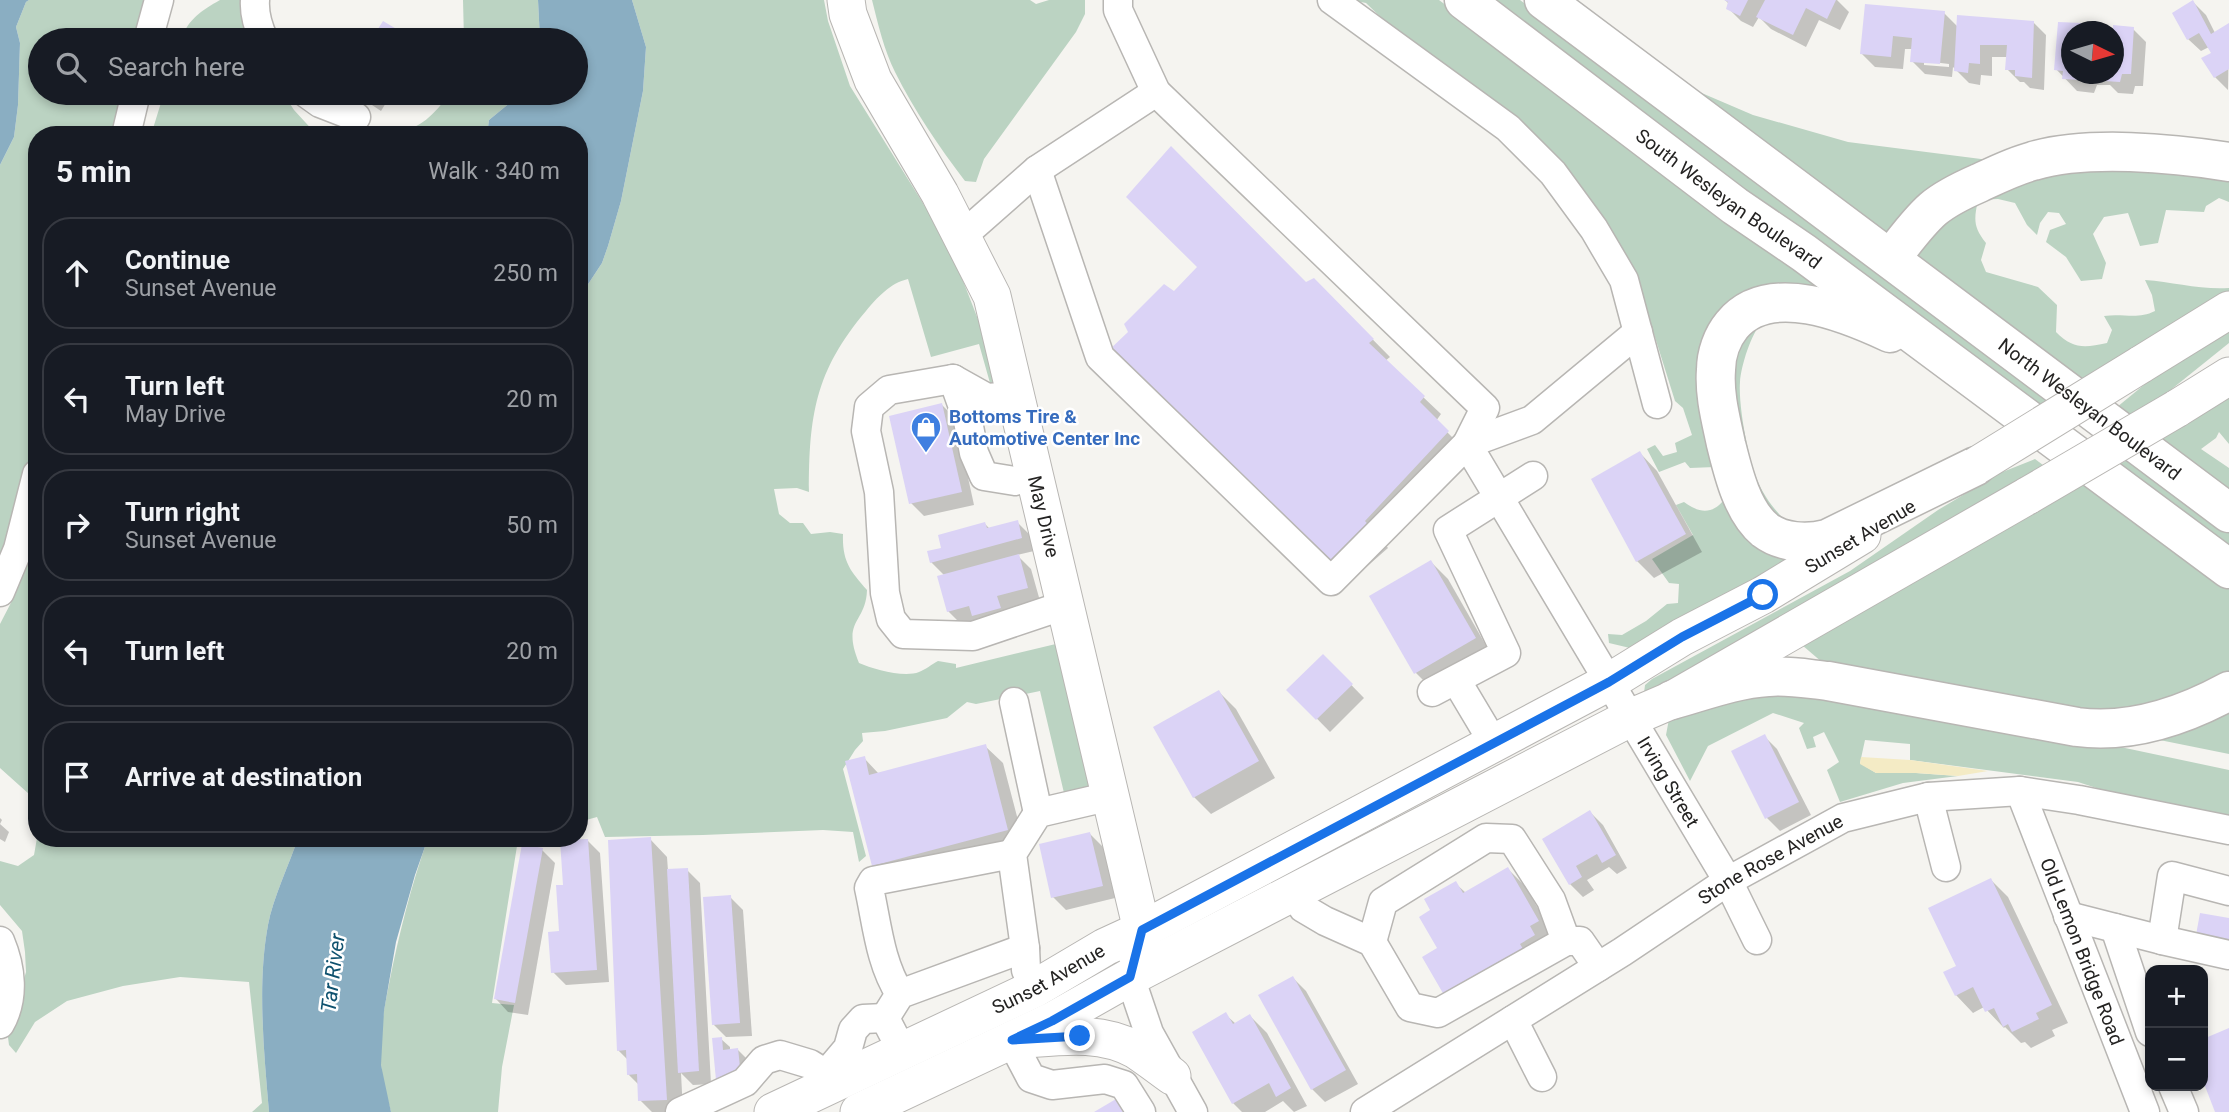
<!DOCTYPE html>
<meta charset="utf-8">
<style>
body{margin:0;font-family:Roboto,sans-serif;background:#20242c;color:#f1f3f6}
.controls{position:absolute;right:21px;bottom:21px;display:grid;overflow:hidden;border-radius:14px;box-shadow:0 4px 10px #0003}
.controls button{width:63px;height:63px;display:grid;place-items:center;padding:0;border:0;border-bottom:2px solid #363941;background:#171b24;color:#f1f3f6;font:35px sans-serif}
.compass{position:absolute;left:2061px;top:21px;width:63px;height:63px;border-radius:50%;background:#171b24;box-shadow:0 4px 10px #0003;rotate:95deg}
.stop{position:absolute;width:21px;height:21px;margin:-16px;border:5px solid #1a73e8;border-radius:50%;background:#fff}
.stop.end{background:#1a73e8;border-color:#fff;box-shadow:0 2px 7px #0008}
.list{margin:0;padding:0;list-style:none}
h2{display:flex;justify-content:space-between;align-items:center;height:91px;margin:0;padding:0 28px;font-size:30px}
h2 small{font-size:23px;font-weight:400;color:#9ea1a6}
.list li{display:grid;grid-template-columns:46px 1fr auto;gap:21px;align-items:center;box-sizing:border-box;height:112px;margin:0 14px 14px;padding:0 14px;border:2px solid #363941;border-radius:28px}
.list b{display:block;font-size:26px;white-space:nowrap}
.list p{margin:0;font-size:23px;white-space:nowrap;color:#9ea1a6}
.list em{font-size:23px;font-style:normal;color:#9ea1a6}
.icon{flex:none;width:38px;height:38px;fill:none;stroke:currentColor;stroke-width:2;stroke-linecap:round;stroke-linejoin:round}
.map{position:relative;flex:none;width:2229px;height:1112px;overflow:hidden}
.search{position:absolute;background:#171b24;box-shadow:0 4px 10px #0003;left:28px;top:28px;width:560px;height:77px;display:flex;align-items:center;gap:18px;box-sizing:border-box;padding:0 24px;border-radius:38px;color:#9ea1a6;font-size:26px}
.panel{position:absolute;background:#171b24;box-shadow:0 4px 10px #0003;left:28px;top:126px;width:560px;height:721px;border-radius:28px}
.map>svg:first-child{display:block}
.green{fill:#bbd3c2}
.sand{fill:#f4ebc5}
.water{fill:#8aaec2}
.shadow{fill:#0003;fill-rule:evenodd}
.building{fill:#dbd3f6}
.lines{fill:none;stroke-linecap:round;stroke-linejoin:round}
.minor-casing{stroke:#b8b6b3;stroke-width:31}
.major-casing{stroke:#b8b6b3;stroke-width:39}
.highway-casing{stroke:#b8b6b3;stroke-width:41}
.minor{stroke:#fff;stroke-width:28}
.major{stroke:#fff;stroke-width:37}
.highway{stroke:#fff;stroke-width:38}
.major-bridge-casing{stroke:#b8b6b3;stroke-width:39;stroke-linecap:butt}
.major-bridge{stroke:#fff;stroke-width:37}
.route{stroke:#1a73e8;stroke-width:9}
.labels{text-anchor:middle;stroke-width:5;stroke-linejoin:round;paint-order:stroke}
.street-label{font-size:19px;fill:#242322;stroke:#fff}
.shop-label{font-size:19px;font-weight:bold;fill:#366cbe;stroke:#fff;text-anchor:start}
.water-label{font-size:21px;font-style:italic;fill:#0e516e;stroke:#fff}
</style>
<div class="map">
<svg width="2229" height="1112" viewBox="0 0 2229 1112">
<rect width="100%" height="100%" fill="#f5f4f0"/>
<g class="green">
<path d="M29,0h125l-10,40h-104v53h90l-11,42h-82v311l-25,95 -12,34v-410l14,-28 4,-32 2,-62 -4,-16 10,-25z"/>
<path d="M220,0h27l7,40h-73c6,-20 21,-30 39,-40z"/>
<path d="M463,0h75l2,40h-76z"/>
<path d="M632,0h192l4,21 22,65 84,135 26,52 26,67 9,49 -5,-6 -11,-39 -48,13 -23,-78c-18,4 -31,19 -42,32 -51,60 -57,105 -57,181l-12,-4 -23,1 5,25 11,9h13l8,11 19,-2 13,2c-1,27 7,37 24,56 -1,34 -26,29 -8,73 14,6 45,15 60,9 6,-2 13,-8 19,-11l18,3v4l104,-25 32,143 -28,7 -24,-102 -64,13 -9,-2 -20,16 -62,13 -23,2 1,8 -8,9 -12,19 23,87 -7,6 -6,-30 -30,-2 -120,5 -98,2 -8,-20 -18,5v-524l23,-35 6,-17 13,-45 22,-110 3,-44z"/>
<path d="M872,0h158l6,4 13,-4h36v14l-9,18 -92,127 -8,23 -11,-1c-26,-34 -51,-71 -70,-109 -11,-22 -17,-48 -23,-72z"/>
<path d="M1351,0h88l393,294c-12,4 -64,22 -70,28 -11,12 -21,44 -22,60 -2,26 10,89 23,110 13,23 32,38 52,54l-185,102 -21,-5 -1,-9 14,1 24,-14 21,-17 11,-1 1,-19 -10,-1 -17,-24 41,-24 -17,-30 8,-3c17,13 32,12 43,-7l-12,-28 -25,1 -5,-6 -26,10 -12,-23 8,-4 8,11 14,-4 -2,-9 17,-8 -9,-27 -8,-7 -26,-83 -16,-45 -234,-238 -33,-32z"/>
<path d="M1484,0h36l544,403 -22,16z"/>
<path d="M1697,91l56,24 95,27 133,17 248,12v31l-10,-4 -13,8 -2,6 -38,-2 -8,33 -18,3 -12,-33 -24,4 -11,17 13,29 -4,16 -21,2 -15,-24 -20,-15 4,-12 16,-6 -7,-11 -11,-1 -8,11 -3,12 -10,-10 -12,-22 -17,-4 -20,1c-4,19 -5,27 8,43l-5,17 5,12 52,15 19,18 -1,27c17,17 28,16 51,11l5,-13 -8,-14c20,-3 33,4 51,-5l-3,-16 -7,-15c28,2 56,10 84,8v6l-143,96z"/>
<path d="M164,93h119l11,17 23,25h-166z"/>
<path d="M450,93h72l-33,27 -2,15h-93c28,-8 39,-19 56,-42z"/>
<path d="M2229,326v17l-102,82 -16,-13 56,-46z"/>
<path d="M2229,390v54l-10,-12 -3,6 -15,11 28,19v24l-74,-51z"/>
<path d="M2132,457l97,72v29l-119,-88z"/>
<path d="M2035,459l12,9 -398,226 -5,-1 1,-8 7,-6 198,-108 88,-61 62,-37z"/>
<path d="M2089,483l140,106v165l-392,-79 -35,-30 257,-150z"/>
<path d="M37,520v315l-8,-41 -29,-26v-144l15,-29z"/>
<path d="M1759,687l300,47 170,36v49l-99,-20 -52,-17 -168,-22v-16l-45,-4 -5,23 16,10h40l42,3 -55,7 -63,19 -13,-32 12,-8 -15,-30 -11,5 3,10 -9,2 -8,-21 5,-5 -31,-10 -65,33 -18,35 -24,-46 3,-16z"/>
<path d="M37,838h261c-9,27 -25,60 -30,87 -11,60 -4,126 1,187h-17l10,-9 -13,-121 -69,-5 -57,9 -56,15 -32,21 -19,31 -7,-8 -2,-15 9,-23 10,-35 -1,-20 -3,-21 -22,-26v-44l18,5 16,-11z"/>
<path d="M428,838h100l-11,8 -25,157 22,2 -12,62 -4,45h-107c-4,-16 -9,-31 -10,-47 -3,-27 3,-55 8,-81 10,-50 22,-98 39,-146z"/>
</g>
<path class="sand" d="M1861,757l49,3 78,11 -30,5 -42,-3h-40l-16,-9z"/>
<g class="water">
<path d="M0,0h29l-3,2 -10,25 4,16 -2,62 -4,32 -14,28z"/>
<path d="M538,0h94l14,47 -3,44 -22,110 -13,45 -6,17 -23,35v-163h-92l2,-15 33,-27h54v-53h-36z"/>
<path d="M298,838h130l-13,37 -19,67 -12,69 -3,54 10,47h-122c-5,-60 -12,-128 -1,-187 5,-27 21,-60 30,-87z"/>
</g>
<g class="shadow">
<path d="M1725,0h112l12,12 -9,18 -21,-10 -13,27 -35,-18 -12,-12 -6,10 -12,-6 -13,-13 1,-4z"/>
<path d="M2193,2l13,13 9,18 14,-8 -1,65 -13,-13 -2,-23 -4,-7 -8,4 -13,-12z"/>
<path d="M1866,6l78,7 14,14 75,-5 13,13 -2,55 -14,-2 -6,-6h-4l-13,-13 1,-12h-16v19l-11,-1 -1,10 -11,-2 -16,-16 -1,10 -27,-3 -13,-13 1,-12h-8l-2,20 -28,-2 -13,-13zM1924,61l25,3v3l-25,-2z"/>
<path d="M2060,24l21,1 6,7h-15v42h42v-39l19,-6 13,13 -3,44h-8l-2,8 -15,-1 -8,-8h-13l-3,8 -17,-2 -21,-22z"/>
<path d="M354,93h38l-11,18z"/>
<path d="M1314,280l76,77 -5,4 56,53 -5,7 29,29 -84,89 7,9 -41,36 -173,-290 132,-10z"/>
<path d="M942,405l13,13 19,87 -50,11 -13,-13z"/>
<path d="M1640,453l17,18 45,81 -48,26 -17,-17z"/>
<path d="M1017,522l13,13 4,16 -17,4 14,14 9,32 -31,8 4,12 -35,-1 -17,4 -13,-13 -3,-35 -14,-14 12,-13 42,-25 5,5z"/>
<path d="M1431,562l17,17 44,77 -59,34 -17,-17 -44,-77z"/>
<path d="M1323,656l41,42 -34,34 -41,-42z"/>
<path d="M1219,692l17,17 39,69 -64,36 -17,-17z"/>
<path d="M1764,736l13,13 34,66 -31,16 -13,-13 -33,-66z"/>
<path d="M985,746l18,17 22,84 -134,35 -17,-17 -10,-107 15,16z"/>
<path d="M1590,812l13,13 24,43 -10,6 -8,-7 -22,13 7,10 -11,7 -13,-13z"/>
<path d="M0,818l2,2 -2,4 9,8 -4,10 -5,-3z"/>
<path d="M1090,834l13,13 12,51 -49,12 -13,-13z"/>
<path d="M650,839l17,18 1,14 19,-1 13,13 11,201 -18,1 -12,-12 2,39h-31l-12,-12 -1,-15 -11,-11v-14l-10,-10z"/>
<path d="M587,840l13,13 9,129 -43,3 -13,-13 8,-39 4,-47z"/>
<path d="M542,850l13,13 -27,152 -20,-3 -12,-13z"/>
<path d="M1508,869l17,17 30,52 -20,24 -95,-13 -7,-38 22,-28 11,10z"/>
<path d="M1991,880l17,17 60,126 -16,7 3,6 -24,12 -6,-6 -4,1 -16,-16 -1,1 -20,-21 -11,6 -17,-18 2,-28z"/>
<path d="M730,897l13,13 9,126 -26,1 -13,-13z"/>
<path d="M1293,978l13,13 52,93 -33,18 -13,-13z"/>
<path d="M1226,1015l10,9 14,-8 17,17 40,73 -13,6 -11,-11 -18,11h-23l-9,-9z"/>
<path d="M721,1039l9,8v4l8,-1 8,8 3,27 -23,2z"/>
</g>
<g class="building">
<path d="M1724,0h24l-8,16 -14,-7 2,-7z"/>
<path d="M1765,0h71l-9,19 -21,-11 -13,27 -37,-18z"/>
<path d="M2193,0l18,34 18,-11v46l-15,9 -13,-20 10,-5 -12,-20 -12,7 -15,-27z"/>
<path d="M1865,4l80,7 -5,53 -30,-2 2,-24 -19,-2 -2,21 -31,-3z"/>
<path d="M1957,15l77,6 -2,57 -17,-2v-6h-10l2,-25h-27v19l-11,-1 -1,10 -14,-2z"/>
<path d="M383,21l32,19h-44z"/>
<path d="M2058,22l24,1 -1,9h-9v42h12l-3,6 -19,-1 1,-8 -9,-1z"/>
<path d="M2113,25l21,2 -3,47h-9l-2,8 -16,-1v-7h10z"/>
<path d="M1171,146l135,136 8,-4 60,61 -5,4 56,53 -5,6 29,29 -84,90 8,9 -45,38 -221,-216 21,-20 -4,-8 40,-40 10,7 23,-24 -71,-70z"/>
<path d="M942,403l20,89 -53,12 -20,-88z"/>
<path d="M1640,451l46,83 -50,28 -45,-83z"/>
<path d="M1018,520l4,18 -92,25 -3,-12 14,-3 -3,-13 47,-13 2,6z"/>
<path d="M1019,554l9,34 -31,8 4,12 -29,8 -3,-10 -22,6 -10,-36z"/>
<path d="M1431,560l45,78 -62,36 -45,-78z"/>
<path d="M1323,654l30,30 -37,36 -30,-30z"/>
<path d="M1219,690l40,71 -66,37 -40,-71z"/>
<path d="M1765,734l34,68 -34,17 -34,-68z"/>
<path d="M986,744l22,86 -136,36 -27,-105 20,-5 4,19z"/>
<path d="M1590,810l26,45 -14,8 -5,-9 -21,12 6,11 -13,8 -27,-46z"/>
<path d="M1090,832l13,54 -52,12 -12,-54z"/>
<path d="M651,837l16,263 -29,1 -1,-27 -10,1 -1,-25 -9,1 -9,-211z"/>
<path d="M588,839l9,131 -46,3 -3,-41 11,-1 -3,-46h7l-3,-45z"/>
<path d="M522,844l21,4 -28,155 -21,-4z"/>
<path d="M1508,867l31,54 -9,5 5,9 -15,9 3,5 -79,46 -22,-38 15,-9 -18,-31 11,-7 -6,-11 32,-18 7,12z"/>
<path d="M688,868l11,203 -21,2 -11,-204z"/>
<path d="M1991,878l61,127 -16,8 3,6 -27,13 -4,-8 -5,3 -9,-19 -9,4 -12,-25 -18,9 -12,-24 13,-6 -28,-58z"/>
<path d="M731,895l9,128 -28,2 -9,-128z"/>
<path d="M2200,913l29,5v23l-33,-6z"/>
<path d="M1293,976l53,94 -35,20 -53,-95z"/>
<path d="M1226,1012l7,12 17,-10 41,74 -15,9 -7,-14 -37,21 -40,-72z"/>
<path d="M2229,1028v84h-14l-12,-31v-42z"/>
<path d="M722,1037l1,13 15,-2 3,29 -25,3 -4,-42z"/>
<path d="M1116,1099l7,13h-29z"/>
</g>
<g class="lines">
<g class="minor-casing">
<g id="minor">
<path d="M255,0c-1,14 3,27 9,40"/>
<path id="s1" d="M1118,0v10l38,82 329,316 -18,36 261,437 29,59"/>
<path d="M1332,0l176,128 45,45 41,56 30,51 33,124"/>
<path d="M148,40l11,-40"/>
<path d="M306,93l14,10 36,14"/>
<path d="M126,135l10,-42"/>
<path d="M1037,170l63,187 231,224 136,-137 65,-24 106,-88"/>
<path d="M961,237l76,-67 119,-78"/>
<path d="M953,379l15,42 6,32 10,23 31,5 19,-6"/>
<path d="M1015,396l-28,2 -34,-19 -64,11 -20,17 -3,24 13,61 6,101 6,26 12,15 70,2 92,-31"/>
<path d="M0,592l18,-43 19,-75"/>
<path d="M1456,680l37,62"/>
<path d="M1432,692l74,-39 -58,-123 85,-54"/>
<path d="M1014,702l24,111"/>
<path id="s2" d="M2020,791l125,321"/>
<path d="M1928,797l18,70"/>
<path d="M2229,891l-57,-15 -10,64 67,15"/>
<path d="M1295,892l8,16 22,13 47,21 38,65 28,6 128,-72h14l18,26"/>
<path d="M2068,916l94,24"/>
<path d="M2115,928l35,104"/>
<path d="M0,941c11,26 15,57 0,83"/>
<path d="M1372,942l11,-40 103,-64 26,1 39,61 15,41"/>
<path d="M1130,977l19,56 44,79"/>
<path d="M1034,989l-8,-19 -1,-22 -13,-94 26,-41 73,-17"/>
<path d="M900,994c-20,-31 -23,-70 -31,-106l4,-7 139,-27"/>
<path d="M1513,1020l29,57"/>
<path d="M1011,1040l20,38 21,7 53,-6 19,6 17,27"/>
<path d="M902,1051l-17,-33 15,-24 125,-46"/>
<path d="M826,1074l22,-26 5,-18 10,-11 22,-1"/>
<path d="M2173,1086l11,26"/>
<path d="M680,1112l65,-30 19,-22 16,-5 30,9 16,10 9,9"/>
<path id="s3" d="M1365,1112l257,-160 106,-71 115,-63 85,-21 92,-6 59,9 150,30"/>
</g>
</g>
<g class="major-casing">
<g id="major">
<path id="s4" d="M846,0l2,14 25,66 67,114 52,102 150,634 -6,22"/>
<path d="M2140,365l89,-55"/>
<path d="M2176,409l53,-33"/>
<path d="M1027,1039c37,-3 75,-8 109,11 12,8 24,17 36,26"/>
<path id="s5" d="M773,1112l261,-123 71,-42 37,-17 467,-248 73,-45 81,-42 99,-60"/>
<path d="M859,1112l193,-91 78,-44 500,-259 42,-18 357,-205"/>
</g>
</g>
<g class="highway-casing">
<g id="highway">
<path id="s6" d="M1464,0l271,206 69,47 425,316"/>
<path id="s7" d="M1544,0l685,513"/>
<path d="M1891,258c13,-16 26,-35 42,-49 13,-11 30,-19 46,-26 17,-8 35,-17 54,-22 54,-16 140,-8 196,1"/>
<path d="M1890,333c-43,-20 -121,-53 -158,-8 -10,12 -16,29 -16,45 -2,25 5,50 10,74 7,28 16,67 39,86 17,13 42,14 62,9l149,-73"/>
<path d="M1672,700c32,-9 63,-21 96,-23 20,-2 40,2 60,4l249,46c53,7 106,-11 152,-36"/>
</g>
</g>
<use href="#minor" class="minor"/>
<use href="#major" class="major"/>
<use href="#highway" class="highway"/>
<g class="major-bridge-casing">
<g id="major-bridge">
<path d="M1976,466l164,-101"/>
<path d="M2029,495l147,-86"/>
</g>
</g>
<use href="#major-bridge" class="major-bridge"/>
</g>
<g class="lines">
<path class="route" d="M1080,1036l-68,4 40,-19 78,-44 12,-47 467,-248 73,-45 81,-42"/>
</g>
<defs>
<g id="shop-pin" transform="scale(1.575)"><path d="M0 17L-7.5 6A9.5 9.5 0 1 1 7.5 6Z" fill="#3f7fe0" stroke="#fff"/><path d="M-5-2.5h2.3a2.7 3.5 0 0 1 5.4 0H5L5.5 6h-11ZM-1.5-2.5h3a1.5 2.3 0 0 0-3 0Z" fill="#fff"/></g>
</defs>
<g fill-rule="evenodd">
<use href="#shop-pin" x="926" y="427"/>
</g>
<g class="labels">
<g class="street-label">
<text dy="7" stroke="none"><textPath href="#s6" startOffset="331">South Wesleyan Boulevard</textPath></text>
<text dy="7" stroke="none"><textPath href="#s7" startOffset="682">North Wesleyan Boulevard</textPath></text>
<text dy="7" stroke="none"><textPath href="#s4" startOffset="558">May Drive</textPath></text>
<text transform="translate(1860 536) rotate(-31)" y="7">Sunset Avenue</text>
<text dy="7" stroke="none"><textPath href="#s1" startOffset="990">Irving Street</textPath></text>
<text dy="7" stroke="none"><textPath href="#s3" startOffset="478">Stone Rose Avenue</textPath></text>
<text dy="7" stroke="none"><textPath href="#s2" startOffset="172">Old Lemon Bridge Road</textPath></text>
<text dy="7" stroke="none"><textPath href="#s5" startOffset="306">Sunset Avenue</textPath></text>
</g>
<g class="shop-label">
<text x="949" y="423">Bottoms Tire &amp;<tspan x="949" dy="22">Automotive Center Inc</tspan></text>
</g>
<g class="water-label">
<text transform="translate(333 973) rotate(-83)" y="7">Tar River</text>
</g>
</g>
</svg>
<div class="controls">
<button>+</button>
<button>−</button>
</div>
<svg class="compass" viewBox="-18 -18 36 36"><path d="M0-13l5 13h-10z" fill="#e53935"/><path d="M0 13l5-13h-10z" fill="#9ea1a6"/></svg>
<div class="stop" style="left:1763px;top:595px"></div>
<div class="stop end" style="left:1080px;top:1036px"></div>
<div class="search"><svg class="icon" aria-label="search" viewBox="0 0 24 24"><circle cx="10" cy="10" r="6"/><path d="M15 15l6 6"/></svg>Search here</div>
<section class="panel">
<h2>5 min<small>Walk · 340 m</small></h2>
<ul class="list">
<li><svg class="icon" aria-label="ahead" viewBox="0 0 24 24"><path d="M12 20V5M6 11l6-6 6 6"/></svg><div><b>Continue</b><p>Sunset Avenue</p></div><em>250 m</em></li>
<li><svg class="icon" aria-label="left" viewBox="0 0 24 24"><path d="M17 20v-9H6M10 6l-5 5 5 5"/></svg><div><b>Turn left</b><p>May Drive</p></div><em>20 m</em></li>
<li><svg class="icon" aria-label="right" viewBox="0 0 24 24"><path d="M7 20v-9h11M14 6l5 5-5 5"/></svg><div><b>Turn right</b><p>Sunset Avenue</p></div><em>50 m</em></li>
<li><svg class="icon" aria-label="left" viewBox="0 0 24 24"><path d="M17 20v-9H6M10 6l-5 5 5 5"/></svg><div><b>Turn left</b></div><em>20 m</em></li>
<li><svg class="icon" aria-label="arrive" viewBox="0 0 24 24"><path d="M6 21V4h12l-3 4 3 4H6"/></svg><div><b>Arrive at destination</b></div></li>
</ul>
</section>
</div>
